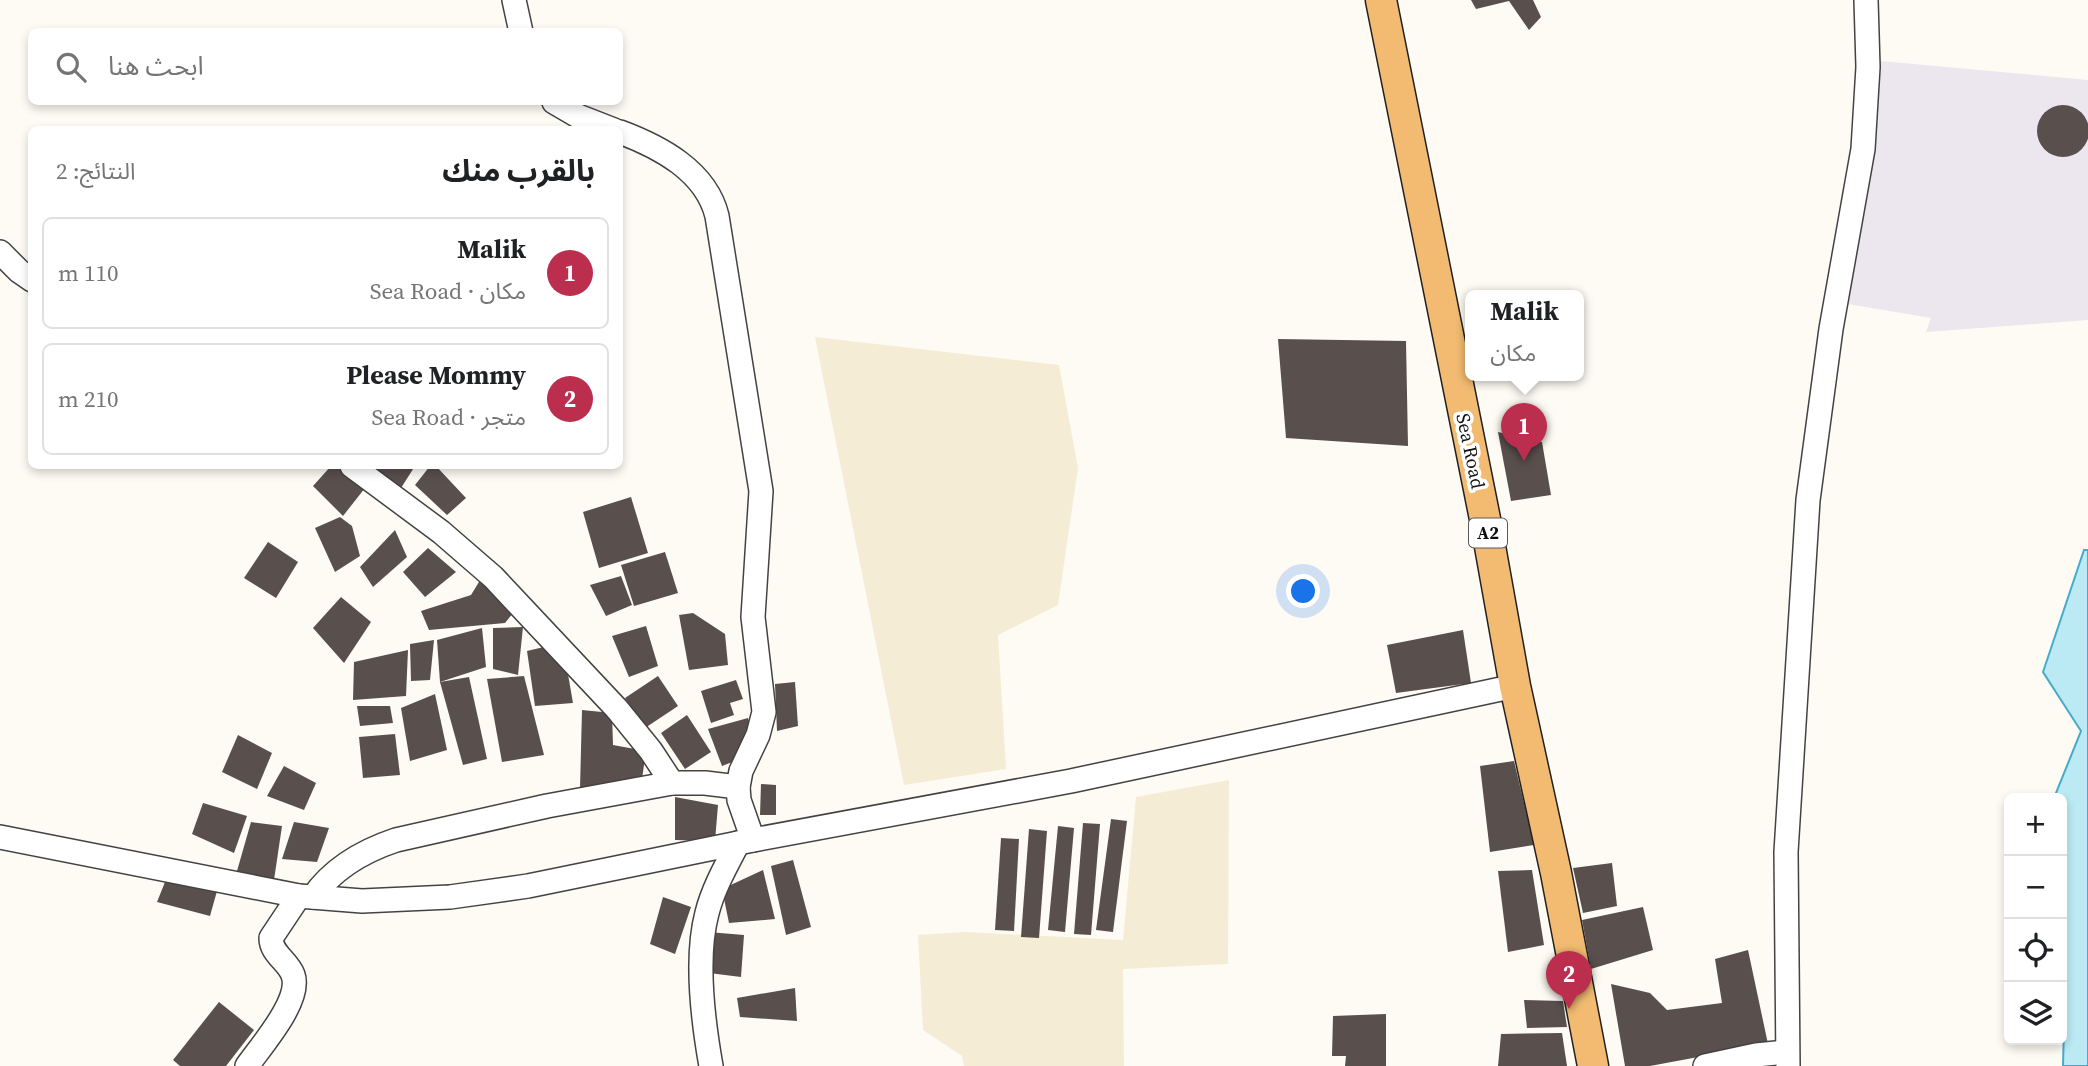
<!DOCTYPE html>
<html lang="ar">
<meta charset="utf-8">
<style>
body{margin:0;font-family:"Source Serif 4","Noto Sans Arabic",serif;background:#f2f2f2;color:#202124;direction:rtl}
.controls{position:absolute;right:21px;bottom:21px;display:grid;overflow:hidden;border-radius:10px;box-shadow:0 4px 10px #0003}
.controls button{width:63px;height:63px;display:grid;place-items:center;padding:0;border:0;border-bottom:2px solid #e0e0e0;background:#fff;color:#202124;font:35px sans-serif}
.you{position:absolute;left:1304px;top:592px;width:24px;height:24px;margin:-18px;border:5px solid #fff;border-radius:50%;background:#1a73e8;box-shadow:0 0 0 10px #1a73e833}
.badge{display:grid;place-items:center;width:46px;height:46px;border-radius:50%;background:#bb2e4d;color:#fff;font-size:23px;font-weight:700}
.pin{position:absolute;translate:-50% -58px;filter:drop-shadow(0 2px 4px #0008)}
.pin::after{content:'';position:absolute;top:37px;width:24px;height:21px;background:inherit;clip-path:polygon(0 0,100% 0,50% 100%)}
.popup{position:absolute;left:1465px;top:290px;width:119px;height:91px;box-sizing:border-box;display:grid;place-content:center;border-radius:10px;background:#fff;filter:drop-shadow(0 2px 5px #0005);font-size:23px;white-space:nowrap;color:#757577}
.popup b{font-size:26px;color:#202124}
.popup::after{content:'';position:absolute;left:50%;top:100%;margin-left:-14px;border:14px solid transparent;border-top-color:#fff}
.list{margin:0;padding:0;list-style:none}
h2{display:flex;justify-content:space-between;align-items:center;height:91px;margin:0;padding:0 28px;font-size:30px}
h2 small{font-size:23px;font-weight:400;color:#757577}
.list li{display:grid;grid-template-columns:46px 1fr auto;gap:21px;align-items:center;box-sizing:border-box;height:112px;margin:0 14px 14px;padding:0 14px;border:2px solid #e0e0e0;border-radius:10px}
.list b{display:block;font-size:26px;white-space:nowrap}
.list p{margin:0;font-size:23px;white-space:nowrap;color:#757577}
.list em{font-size:23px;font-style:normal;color:#757577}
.icon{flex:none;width:38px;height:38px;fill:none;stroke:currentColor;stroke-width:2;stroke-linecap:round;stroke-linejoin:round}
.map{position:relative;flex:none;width:2088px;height:1066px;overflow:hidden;direction:ltr}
.search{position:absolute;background:#fff;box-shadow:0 4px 10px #0003;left:28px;top:28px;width:595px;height:77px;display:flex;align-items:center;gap:18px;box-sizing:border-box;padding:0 24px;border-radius:10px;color:#757577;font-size:26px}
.panel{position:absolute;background:#fff;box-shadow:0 4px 10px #0003;left:28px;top:126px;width:595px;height:343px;border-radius:10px;direction:rtl}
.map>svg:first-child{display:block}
.industrial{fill:#ece6ee}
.farmland{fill:#f4ecd5}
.water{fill:#bbe9f4;stroke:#45abc8;stroke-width:2}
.building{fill:#594f4d}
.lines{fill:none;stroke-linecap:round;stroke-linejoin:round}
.minor-casing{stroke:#434343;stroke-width:26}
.major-casing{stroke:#212121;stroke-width:33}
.minor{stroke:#fff;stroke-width:23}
.major{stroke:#f2bb71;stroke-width:30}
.labels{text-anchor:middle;stroke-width:7;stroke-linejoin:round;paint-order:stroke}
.shield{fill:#fff;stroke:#585858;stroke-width:2}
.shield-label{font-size:18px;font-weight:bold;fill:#101010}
.street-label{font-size:19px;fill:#101010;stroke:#fff}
</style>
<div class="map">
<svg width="2088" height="1066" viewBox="0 0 2088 1066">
<rect width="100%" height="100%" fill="#fefbf4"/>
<path class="industrial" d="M1881,61l207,19v240l-162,12 5,-14 -83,-14z"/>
<g class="farmland">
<path d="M815,337l244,28 19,103 -20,137 -60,30 8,134 -102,16z"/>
<path d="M1229,780l-1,184 -105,5 1,97h-160l-2,-10 -39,-26 -5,-95 47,-3 158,8 13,-143z"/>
</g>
<path class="water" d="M2084,550h4v516h-25l3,-121 -4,-53v-94h-8l27,-67 -38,-59z"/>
<g class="building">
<path d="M1471,0h62l8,17 -12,13 -20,-29 -33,8z"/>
<circle cx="2063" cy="131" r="26"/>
<path d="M1278,339l128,2 2,105 -122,-8z"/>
<path d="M1498,432l44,10 9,53 -40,6z"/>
<path d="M331,466h7l27,22 -22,28 -30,-30z"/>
<path d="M371,466h44l-14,22z"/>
<path d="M430,466h6l30,32 -19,17 -32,-30z"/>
<path d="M631,497l17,56 -49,15 -16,-56z"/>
<path d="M340,517l12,9 8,30 -25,16 -20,-44z"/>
<path d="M395,530l12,27 -34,30 -13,-20z"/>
<path d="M268,542l30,20 -22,36 -32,-20z"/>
<path d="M428,548l28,24 -31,25 -22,-25z"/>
<path d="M665,552l13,41 -44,13 -13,-41z"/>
<path d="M621,576l11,29 -26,11 -16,-31z"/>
<path d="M482,577l31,36 -8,10 -76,7 -8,-19 50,-16z"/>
<path d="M341,597l30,25 -27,41 -31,-35z"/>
<path d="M693,613l32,21 3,31 -39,5 -10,-55z"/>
<path d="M646,626l12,40 -29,11 -17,-41z"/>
<path d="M523,627l-5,48 -25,-6v-41z"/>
<path d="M482,628l4,39 -46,15 -3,-42z"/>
<path d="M1463,630l8,53 -75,10 -9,-48z"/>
<path d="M434,640l-4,40 -19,1 -1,-37z"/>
<path d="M548,646l17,11 8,46 -38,3 -8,-55z"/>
<path d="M408,650l-2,46 -53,4 1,-38z"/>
<path d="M524,676l20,79 -42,7 -15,-83z"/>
<path d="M658,676l20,30 -33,22 -20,-30z"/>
<path d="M469,677l18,82 -24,6 -23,-83z"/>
<path d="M736,680l7,19 -13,4 4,12 -23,8 -10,-32z"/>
<path d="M795,682l3,44 -21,5 -2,-47z"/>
<path d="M435,694l12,56 -37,11 -9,-53z"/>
<path d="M357,706h33l3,17 -33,3z"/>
<path d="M582,710l30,3 1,32 33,6 -5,35 -61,3z"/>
<path d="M687,715l24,37 -26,17 -24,-36z"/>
<path d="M748,718l5,17 -13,24 -18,7 -14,-37z"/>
<path d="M395,734l5,41 -37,3 -4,-41z"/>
<path d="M238,735l34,18 -15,36 -35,-17z"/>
<path d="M1514,761l20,84 -44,7 -10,-86z"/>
<path d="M284,766l32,17 -12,27 -37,-14z"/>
<path d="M761,784l15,1v30h-16z"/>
<path d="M675,797l43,8 -3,36 -40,-1z"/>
<path d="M203,803l44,13 -13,37 -42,-19z"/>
<path d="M1111,819l16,2 -14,111 -17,-2z"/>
<path d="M251,822l31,4 -8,54 -37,-9z"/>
<path d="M294,822l35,6 -12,34 -35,-3z"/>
<path d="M1083,823l17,1 -9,111 -17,-1z"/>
<path d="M1058,826l16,2 -9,104 -17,-2z"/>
<path d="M1029,829l18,2 -8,107 -18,-1z"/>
<path d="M1001,838l18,1 -5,92 -19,-1z"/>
<path d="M793,860l18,67 -25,8 -15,-69z"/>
<path d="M1612,863l5,43 -34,7 -10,-45z"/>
<path d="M763,870l12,49 -46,4 -7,-34z"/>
<path d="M1532,870l12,75 -36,7 -10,-81z"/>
<path d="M167,877l50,14 -7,25 -53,-14z"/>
<path d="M663,897l28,10 -16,47 -25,-10z"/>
<path d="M1643,907l10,43 -62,19 -9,-49z"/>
<path d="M708,932l36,3 -3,42 -32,-4z"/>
<path d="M1748,950l20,94 -118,22h-25l-14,-82 39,9 17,17 55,-7 -7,-44z"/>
<path d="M795,988l2,33 -57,-4 -3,-19z"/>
<path d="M1524,1000l39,1 4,26 -40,1z"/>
<path d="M219,1002l35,28 -28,36h-46l-7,-6z"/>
<path d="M1386,1014v52h-41l1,-10h-14l1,-40z"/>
<path d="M1562,1033l5,33h-69l3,-32z"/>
</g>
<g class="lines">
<g class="minor-casing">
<g id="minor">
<path d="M514,0l7,32"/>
<path d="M554,102l24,14 36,14"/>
<path d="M620,132c40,15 86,39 97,84l44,275 -8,126 11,95 -6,23 -17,36 -3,16 1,13 14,40"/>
<path d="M0,252l19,19 13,9"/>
<path d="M352,466l89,66 52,45 124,132 34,42 21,32h33l33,4"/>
<path d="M0,837l299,59 63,5 88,-4 78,-11 225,-46 318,-59 444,-95"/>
<path d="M313,897c20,-29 50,-46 83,-57l151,-34 125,-23"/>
<path d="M247,1066c14,-20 55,-66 46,-91 -5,-14 -22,-21 -22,-37l28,-42"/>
<path d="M711,1066c-8,-45 -16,-108 -4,-153 6,-24 19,-47 31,-70"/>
<path d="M1705,1066l51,-11 31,-3"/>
<path d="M1788,1066l-2,-214 22,-352 23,-171 32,-180 5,-82 -2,-67"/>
</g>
</g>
<g class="major-casing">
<path id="major" d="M1381,0l105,524 29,162 41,187 37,193"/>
</g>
<use href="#minor" class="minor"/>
<use href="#major" class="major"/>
</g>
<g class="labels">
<rect class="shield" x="1469" y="518.5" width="38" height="29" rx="5"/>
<g class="shield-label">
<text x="1488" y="539">A2</text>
</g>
<g class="street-label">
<text transform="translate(1471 451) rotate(78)" y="7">Sea Road</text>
</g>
</g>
</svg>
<div class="controls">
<button>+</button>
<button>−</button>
<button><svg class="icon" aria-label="locate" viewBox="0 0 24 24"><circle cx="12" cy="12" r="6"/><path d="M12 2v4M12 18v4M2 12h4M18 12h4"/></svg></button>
<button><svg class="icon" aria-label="layers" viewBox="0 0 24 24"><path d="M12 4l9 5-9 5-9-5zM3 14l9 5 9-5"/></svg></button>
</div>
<div class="you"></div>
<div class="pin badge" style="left:1524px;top:461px">1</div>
<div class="popup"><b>Malik</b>مكان</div>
<div class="pin badge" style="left:1569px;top:1009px">2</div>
<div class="search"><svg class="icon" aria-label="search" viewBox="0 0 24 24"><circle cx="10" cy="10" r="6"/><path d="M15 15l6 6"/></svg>ابحث هنا</div>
<section class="panel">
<h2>بالقرب منك<small>النتائج: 2</small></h2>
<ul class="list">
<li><span class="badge">1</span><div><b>Malik</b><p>مكان · Sea Road</p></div><em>110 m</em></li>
<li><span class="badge">2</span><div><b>Please Mommy</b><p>متجر · Sea Road</p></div><em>210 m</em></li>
</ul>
</section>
</div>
